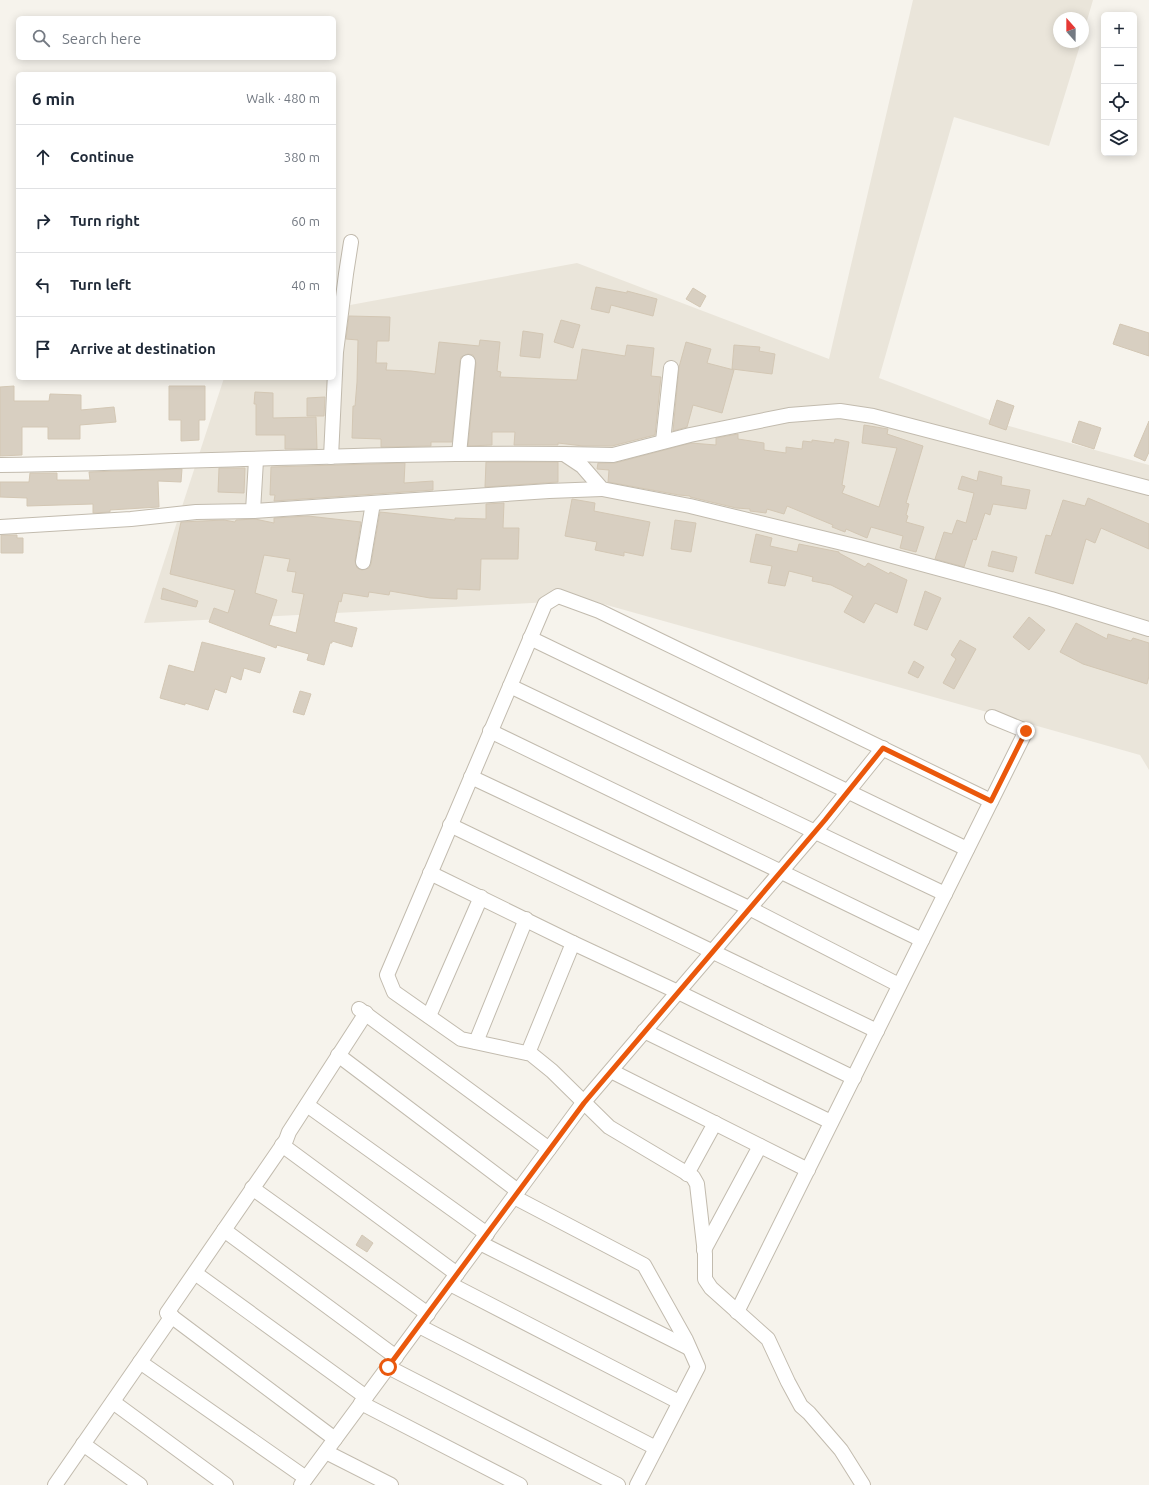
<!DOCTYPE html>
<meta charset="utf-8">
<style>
body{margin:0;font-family:Ubuntu,sans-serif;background:#f6f6f7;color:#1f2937}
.controls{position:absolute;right:12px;top:12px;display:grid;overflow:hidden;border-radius:6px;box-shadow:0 2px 10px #0003}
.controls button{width:36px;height:36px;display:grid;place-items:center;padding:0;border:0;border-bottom:1px solid #e0e1e3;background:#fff;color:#1f2937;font:20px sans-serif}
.compass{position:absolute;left:1053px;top:12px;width:36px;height:36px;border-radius:50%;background:#fff;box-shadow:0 2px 10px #0003;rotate:339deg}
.stop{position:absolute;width:12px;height:12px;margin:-9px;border:3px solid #ea580c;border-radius:50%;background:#fff}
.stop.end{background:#ea580c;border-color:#fff;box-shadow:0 1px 4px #0008}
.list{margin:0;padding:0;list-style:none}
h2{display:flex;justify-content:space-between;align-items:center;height:52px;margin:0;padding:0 16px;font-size:17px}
h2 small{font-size:13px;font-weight:400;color:#747a83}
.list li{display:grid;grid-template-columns:26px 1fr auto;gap:12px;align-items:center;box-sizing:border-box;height:64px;padding:0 16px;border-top:1px solid #e0e1e3}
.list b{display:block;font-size:15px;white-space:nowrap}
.list em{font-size:13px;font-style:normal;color:#747a83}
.icon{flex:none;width:22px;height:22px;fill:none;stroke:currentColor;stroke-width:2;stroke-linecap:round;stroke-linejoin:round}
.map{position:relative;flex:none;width:1149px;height:1485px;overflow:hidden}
.search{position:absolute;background:#fff;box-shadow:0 2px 10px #0003;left:16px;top:16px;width:320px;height:44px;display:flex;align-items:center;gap:10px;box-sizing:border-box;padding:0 14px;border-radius:6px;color:#747a83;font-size:15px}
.panel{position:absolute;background:#fff;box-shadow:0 2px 10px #0003;left:16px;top:72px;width:320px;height:308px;border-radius:6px}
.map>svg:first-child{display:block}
.residential{fill:#eae5da}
.building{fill:#d8cfc1;stroke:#d3c7b4;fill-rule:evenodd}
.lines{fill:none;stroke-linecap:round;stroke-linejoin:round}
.minor-casing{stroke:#c2bbae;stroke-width:16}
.minor{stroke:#fff;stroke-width:14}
.route{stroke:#ea580c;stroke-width:5}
</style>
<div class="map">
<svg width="1149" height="1485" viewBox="0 0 1149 1485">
<rect width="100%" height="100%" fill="#f6f3ec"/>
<path class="residential" d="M913,0h180l-10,34v-16h-24v24h22l-32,104 -95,-29 -75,261 119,45 151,42v305l-9,-15 -551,-155 -445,23 80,-245h110v-70l243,-45 252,96z"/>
<g class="building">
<path d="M596,287l31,6v-2l30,8 -4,17 -42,-11 -2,8 -18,-4z"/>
<path d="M693,288l13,8 -6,11 -14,-8z"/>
<path d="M349,316l41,1 -1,24h-12l-1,22h11l-1,7 25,1 24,3 4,-32 40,4 1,-6 20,2 -3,29 4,1 -1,5 77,3 5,-31 43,7 2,-11 27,3 -3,28 10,1 -6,58 -43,11h-29l-25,-3v2h-44l1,-13h-23v13l-24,1 8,-83 -3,-8 -5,-1 -7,3 -1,4 -8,81h-21v4l-50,1v-8l-29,-1 1,-32h2l2,-24 1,-42 -12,-1z"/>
<path d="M561,320l19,5 -7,23 -19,-6z"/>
<path d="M1120,324l29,9v23l-36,-12z"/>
<path d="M523,331l20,3 -3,24 -20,-2z"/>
<path d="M686,342l25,7 -4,14 27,7 -12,43 -29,-8 -6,22 -14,4 6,-64z"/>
<path d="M734,345l26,2 -1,4 16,3 -3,20 -40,-5z"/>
<path d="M14,386v15h35l1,-7 31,1v15l33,-3 2,15 -36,3v14h-32v-12h-26v28l-22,1v-69z"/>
<path d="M169,386h36v34h-6v20l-18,1v-21h-12z"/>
<path d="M255,392l18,1v25l43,-1 1,32h-32v-14h-29v-31h-2z"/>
<path d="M325,397l-1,19h-17v-18z"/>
<path d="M997,400l17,6 -8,24 -17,-6z"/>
<path d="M1079,421l22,7 -7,21 -22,-7z"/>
<path d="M1149,421v31l-4,9 -11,-5z"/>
<path d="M864,425l24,4 -1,5 36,12 -17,57 3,1 -3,11 2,1 -2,6 18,5 -8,25 -16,-4 3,-12 -32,-9 -4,11 -21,-9 -1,3 -13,-5 1,-2 -46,-19 -3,8 -17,-5 -1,4 -16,-2v-2l-14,-1 -46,-11v-1l-11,-1 -71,-13 1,-12 -12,-1 1,-6h17l76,-20 25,2v-7l22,-4v5l26,4v7l22,3v-6l16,2 1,-8 9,1v-2l22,3 1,-4 14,3 -7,43 3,1 -3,7 37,14 18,-59 -35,-5z"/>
<path d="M486,462h72v20l-73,5z"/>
<path d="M405,463l-1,20 29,-2v9l-159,11 1,-6h-5l1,-28z"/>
<path d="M219,468h26l-1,25 -26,-1z"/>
<path d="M182,469l-1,13 -23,-1 1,26 -49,3v2l-17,1v-9l-66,2v-8l-27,-1v-15h29l1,-9h27v7h33l-1,-8z"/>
<path d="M979,471l23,6 -1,8 29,5 -4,19 -33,-5 -3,11 -5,-2 -9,27 -3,-1 -9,28 -29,-8 9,-27 8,2 5,-14 9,3 8,-30 -16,-4 4,-13 15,5z"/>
<path d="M1088,498l61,26v25l-48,-21 -6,15 -9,-4 -13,45 -38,-11 11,-38 5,1 12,-36 22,6z"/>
<path d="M572,499l23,4 -1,8 56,11 -7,34 -19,-4v4l-29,-6 2,-8 -32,-6z"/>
<path d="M504,503l-1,25h16l-1,31h-37l-1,31 -23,-1v10l-27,-1 -40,-7 -1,4 -20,-3 -1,5 -25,-4 -2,9 -2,-1 -5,21 23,6 -5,19 -20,-6v2h-2l-6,22 -17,-5 2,-6 -32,-9 -1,3 -67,-26 5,-14 14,5 7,-23 -65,-16 11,-52 43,-2 11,2 1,-2 19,-1 19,4v-5l34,-2 53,6 -6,39 2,7 5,2 7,-2 2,-4 9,-52 75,8v-2l31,1v-15zM264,555l26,4 -3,12 9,1 -4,20 12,2 -8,39 -27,-8 8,-25 -22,-7z"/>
<path d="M675,520l21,3 -5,29 -20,-3z"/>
<path d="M756,534l16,4 -2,8 27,6 2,-8 40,8v1l26,14 3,-4 21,11 1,-2 17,8 -10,33 -22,-10 -11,20 -20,-11 9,-16 -22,-11 -19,-4 1,-4 -24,-6 -4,15 -17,-3 4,-17 -22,-4z"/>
<path d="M1,535h16v3h6v15h-22z"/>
<path d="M992,551l25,6 -4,15 -25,-6z"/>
<path d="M163,588l35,13 -2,6 -35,-8z"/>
<path d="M925,591l16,7 -14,32 -13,-5z"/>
<path d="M1029,617l16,13 -16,20 -16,-13z"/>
<path d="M1076,623l31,16 1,-5 23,7 2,-3 16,5v33l-2,8 -64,-20 -23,-12z"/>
<path d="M960,640l16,9 -22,40 -11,-6 13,-24 -5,-4z"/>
<path d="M202,642l63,16 -5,15 -16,-5 -3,12 -10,-4 -5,17 -11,-4 -7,21 -23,-7v2l-25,-7 9,-33 25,7z"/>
<path d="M914,661l10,6 -6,11 -10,-5z"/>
<path d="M300,691l11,3 -7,21 -11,-3z"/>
<path d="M362,1235l11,8 -6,9 -11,-7z"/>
</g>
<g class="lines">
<g class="minor-casing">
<g id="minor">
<path d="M663,441l8,-73"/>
<path d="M459,454l9,-92"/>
<path d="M564,454l49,1 77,-20 99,-20 51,-4 33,5 276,72"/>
<path d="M331,457l5,-105 10,-78 5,-32"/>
<path d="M0,465c188,-2 376,-13 564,-11l18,12 20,23 88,17 169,41 192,52 98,30"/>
<path d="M253,511l3,-51"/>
<path d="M0,527l131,-8 65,-7 57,-1 296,-20 53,-2"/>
<path d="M363,562l10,-59"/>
<path d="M530,638l437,211"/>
<path d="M510,686l435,208"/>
<path d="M490,731l432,209"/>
<path d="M471,777l278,131 150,77"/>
<path d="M450,825l427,206"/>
<path d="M430,873l143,70 105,49 176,86"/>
<path d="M359,1009l190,140"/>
<path d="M429,1016l52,-119"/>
<path d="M644,1031l187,91"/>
<path d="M476,1042l50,-123"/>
<path d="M528,1053l45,-110"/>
<path d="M338,1055l180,136"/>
<path d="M611,1071l197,99"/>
<path d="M307,1105l180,129"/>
<path d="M282,1145l175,129"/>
<path d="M687,1174l28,-51"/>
<path d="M252,1188l176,126"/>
<path d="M514,1197l130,68 42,75 12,27 -61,118"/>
<path d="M224,1230l172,127"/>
<path d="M480,1243l209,105"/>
<path d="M704,1250l56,-104"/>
<path d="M195,1273l171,124"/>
<path d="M450,1284l229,118"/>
<path d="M737,1312l289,-581 -34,-14"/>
<path d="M419,1326l237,122"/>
<path d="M140,1362l166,116"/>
<path d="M388,1367l230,118"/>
<path d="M113,1402l113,83"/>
<path d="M361,1403l159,82"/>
<path d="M335,1439l-168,-126 119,-173 3,-8 77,-119"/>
<path d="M83,1444l57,41"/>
<path d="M326,1452l65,33"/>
<path d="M55,1485l117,-169"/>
<path d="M301,1485l282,-382 242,-283 58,-72"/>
<path d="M863,1485l-22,-35 -32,-37 -8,-7 -13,-24 -20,-43 -57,-51 -6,-9v-25l-8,-70 -4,-7 -84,-50 -57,-56 -21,-17 -70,-15 -67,-47 -7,-17 158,-371 13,-8 41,15 392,190"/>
</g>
</g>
<use href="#minor" class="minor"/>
</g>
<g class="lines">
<path class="route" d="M388,1367l196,-264 241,-283 58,-72 108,53 35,-70"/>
</g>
</svg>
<div class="controls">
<button>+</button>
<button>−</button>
<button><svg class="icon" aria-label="locate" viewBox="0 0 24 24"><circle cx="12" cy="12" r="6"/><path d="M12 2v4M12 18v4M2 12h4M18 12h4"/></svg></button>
<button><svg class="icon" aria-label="layers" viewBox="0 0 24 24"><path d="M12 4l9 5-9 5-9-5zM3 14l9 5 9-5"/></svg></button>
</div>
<svg class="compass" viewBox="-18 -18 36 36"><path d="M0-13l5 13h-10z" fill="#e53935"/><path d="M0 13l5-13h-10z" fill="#747a83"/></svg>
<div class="stop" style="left:388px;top:1367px"></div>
<div class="stop end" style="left:1026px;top:731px"></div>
<div class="search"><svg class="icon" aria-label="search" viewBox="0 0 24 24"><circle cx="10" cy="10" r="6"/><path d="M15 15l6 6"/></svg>Search here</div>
<section class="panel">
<h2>6 min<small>Walk · 480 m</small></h2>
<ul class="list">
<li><svg class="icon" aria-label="ahead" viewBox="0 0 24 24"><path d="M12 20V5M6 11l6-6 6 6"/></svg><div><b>Continue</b></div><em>380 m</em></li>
<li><svg class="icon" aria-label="right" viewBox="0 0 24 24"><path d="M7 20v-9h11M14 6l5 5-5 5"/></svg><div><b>Turn right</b></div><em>60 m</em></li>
<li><svg class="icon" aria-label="left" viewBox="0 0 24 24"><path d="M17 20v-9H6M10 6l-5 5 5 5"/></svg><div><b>Turn left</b></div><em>40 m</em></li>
<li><svg class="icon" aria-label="arrive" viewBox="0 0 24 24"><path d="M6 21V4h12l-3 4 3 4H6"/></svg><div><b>Arrive at destination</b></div></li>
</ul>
</section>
</div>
